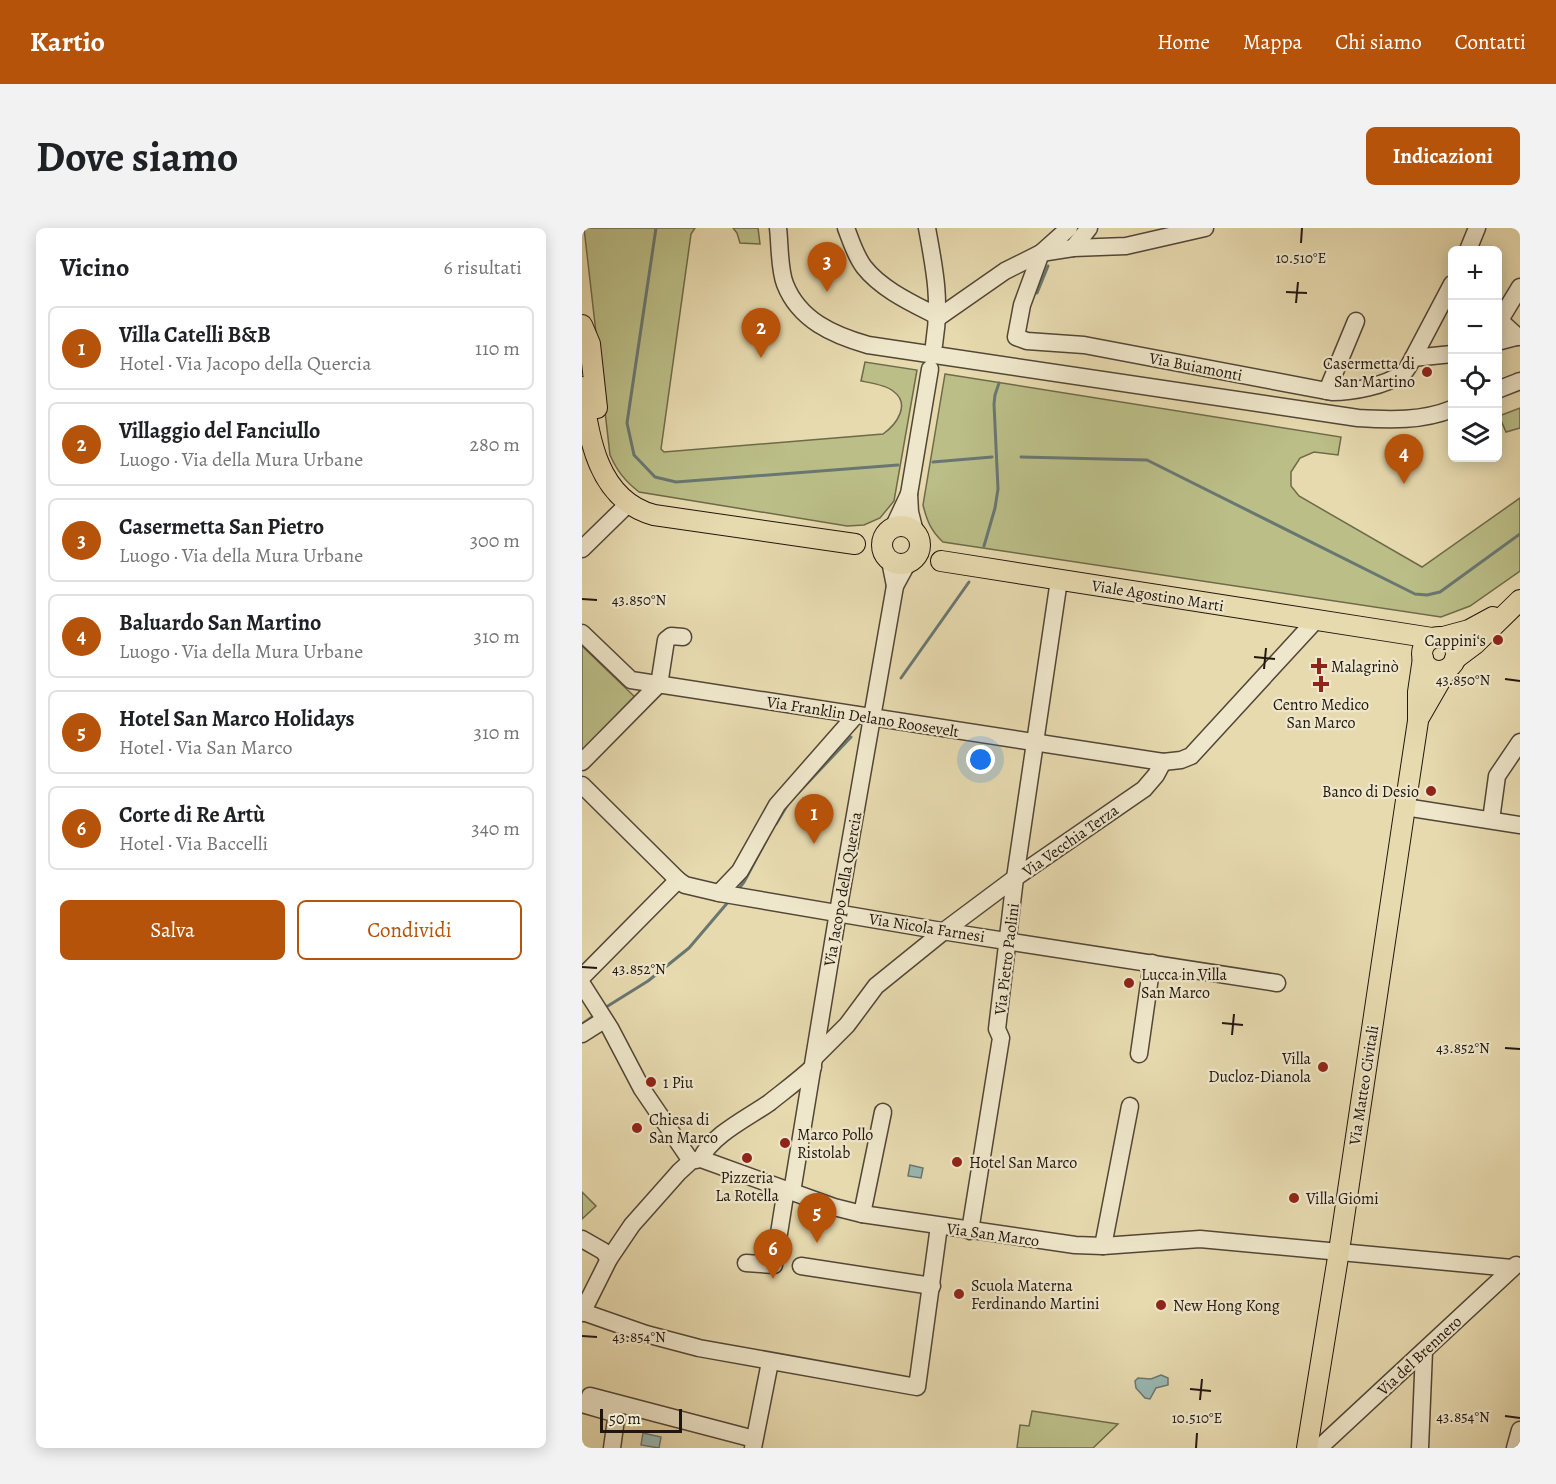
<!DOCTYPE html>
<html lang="it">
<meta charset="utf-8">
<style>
body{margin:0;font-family:Alegreya,serif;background:#f2f2f2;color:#202124}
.controls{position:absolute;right:18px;top:18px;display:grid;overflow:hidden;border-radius:9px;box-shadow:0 3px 15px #0003}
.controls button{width:54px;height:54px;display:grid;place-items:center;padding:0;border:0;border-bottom:2px solid #e0e0e0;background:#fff;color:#202124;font:30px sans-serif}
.scale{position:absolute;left:18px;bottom:15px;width:82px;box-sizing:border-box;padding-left:6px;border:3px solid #21150f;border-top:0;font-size:16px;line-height:21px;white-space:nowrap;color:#21150f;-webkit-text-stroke:4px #efe7cb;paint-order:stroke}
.you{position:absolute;left:399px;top:532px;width:21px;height:21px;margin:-15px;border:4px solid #fff;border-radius:50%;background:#1a73e8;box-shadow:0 0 0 9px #1a73e833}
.badge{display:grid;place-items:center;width:39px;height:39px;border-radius:50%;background:#b45309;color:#fff;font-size:20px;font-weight:700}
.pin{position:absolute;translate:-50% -50px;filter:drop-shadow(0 2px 3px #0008)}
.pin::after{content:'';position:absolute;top:32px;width:21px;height:18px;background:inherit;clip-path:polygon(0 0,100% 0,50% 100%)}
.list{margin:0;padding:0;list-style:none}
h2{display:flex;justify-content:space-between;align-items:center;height:78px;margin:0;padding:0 24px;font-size:26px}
h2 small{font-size:20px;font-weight:400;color:#757577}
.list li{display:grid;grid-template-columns:39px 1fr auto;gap:18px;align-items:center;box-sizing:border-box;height:84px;margin:0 12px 12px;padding:0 12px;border:2px solid #e0e0e0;border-radius:9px}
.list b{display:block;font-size:22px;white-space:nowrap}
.list p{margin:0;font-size:20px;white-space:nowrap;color:#757577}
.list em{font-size:20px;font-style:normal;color:#757577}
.actions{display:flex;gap:12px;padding:18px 24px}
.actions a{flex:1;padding:14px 0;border:2px solid #b45309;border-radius:9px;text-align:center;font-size:21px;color:#b45309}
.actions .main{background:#b45309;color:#fff}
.icon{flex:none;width:33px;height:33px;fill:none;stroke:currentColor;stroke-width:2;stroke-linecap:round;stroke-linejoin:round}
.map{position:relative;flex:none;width:938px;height:1220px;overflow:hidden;border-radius:9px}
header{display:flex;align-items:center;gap:36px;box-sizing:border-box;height:84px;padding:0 30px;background:#b45309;color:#fff}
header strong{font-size:28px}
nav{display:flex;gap:33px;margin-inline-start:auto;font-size:21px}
.intro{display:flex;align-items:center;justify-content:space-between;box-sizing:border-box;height:144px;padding:0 36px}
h1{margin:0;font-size:42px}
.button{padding:15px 27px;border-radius:9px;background:#b45309;color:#fff;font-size:21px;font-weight:700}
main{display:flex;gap:36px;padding:0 36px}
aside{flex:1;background:#fff;border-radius:9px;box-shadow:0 3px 15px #0003}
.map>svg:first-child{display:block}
.green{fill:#bbbe87;stroke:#6e6a4b;stroke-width:1.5}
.water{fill:#99b9b4;stroke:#697772;stroke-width:1.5}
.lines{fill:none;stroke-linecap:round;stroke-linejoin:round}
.stream{stroke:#697772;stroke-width:3}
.minor-casing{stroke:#524637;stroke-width:19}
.major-casing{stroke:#21150f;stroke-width:22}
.minor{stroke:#efe7cb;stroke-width:16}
.major{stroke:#e7daaf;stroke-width:20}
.ticks{fill:none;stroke:#21150f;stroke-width:2}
.poi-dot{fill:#8f2418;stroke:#efe7cb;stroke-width:2}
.labels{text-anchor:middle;stroke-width:4.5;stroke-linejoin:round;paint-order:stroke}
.poi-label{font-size:16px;fill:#21150f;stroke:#efe7cb;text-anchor:start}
.street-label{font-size:16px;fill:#21150f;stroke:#efe7cb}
.ticks-label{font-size:15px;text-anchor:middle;fill:#21150f;stroke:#efe7cb;stroke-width:4.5;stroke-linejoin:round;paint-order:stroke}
</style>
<header>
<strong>Kartio</strong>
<nav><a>Home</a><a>Mappa</a><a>Chi siamo</a><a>Contatti</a></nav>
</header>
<div class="intro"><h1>Dove siamo</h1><a class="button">Indicazioni</a></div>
<main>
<aside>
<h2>Vicino<small>6 risultati</small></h2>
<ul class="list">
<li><span class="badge">1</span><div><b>Villa Catelli B&amp;B</b><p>Hotel · Via Jacopo della Quercia</p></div><em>110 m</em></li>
<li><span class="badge">2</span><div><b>Villaggio del Fanciullo</b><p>Luogo · Via della Mura Urbane</p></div><em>280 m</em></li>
<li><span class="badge">3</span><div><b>Casermetta San Pietro</b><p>Luogo · Via della Mura Urbane</p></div><em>300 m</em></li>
<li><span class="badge">4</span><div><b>Baluardo San Martino</b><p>Luogo · Via della Mura Urbane</p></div><em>310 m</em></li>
<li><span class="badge">5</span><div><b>Hotel San Marco Holidays</b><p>Hotel · Via San Marco</p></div><em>310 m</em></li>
<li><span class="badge">6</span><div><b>Corte di Re Artù</b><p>Hotel · Via Baccelli</p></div><em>340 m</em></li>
</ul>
<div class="actions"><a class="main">Salva</a><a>Condividi</a></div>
</aside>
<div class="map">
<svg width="938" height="1220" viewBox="0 0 938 1220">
<rect width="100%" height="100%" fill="#e7daaf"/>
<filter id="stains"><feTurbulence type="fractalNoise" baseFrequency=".00333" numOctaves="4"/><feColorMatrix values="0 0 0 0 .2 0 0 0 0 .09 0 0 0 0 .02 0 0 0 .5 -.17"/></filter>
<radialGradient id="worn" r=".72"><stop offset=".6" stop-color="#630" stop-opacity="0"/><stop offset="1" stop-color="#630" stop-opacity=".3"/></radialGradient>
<g class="green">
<path d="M2,0h111l-4,6 -30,215 3,3 219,-18c14,-10 28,-30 10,-43 -7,-6 -22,-8 -32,-10l4,-19 52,8 -23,131 -14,17 -16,7 -17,1 -208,-34c-14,-11 -22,-21 -29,-37z"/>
<path d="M151,0h25l2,16 -20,-1 -3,-10z"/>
<path d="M363,146l396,63 -3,18 -24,-3 -14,6 -9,14v14l8,10 123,71 98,-69v73l-50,35 -29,11 -498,-75c-12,-11 -16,-21 -20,-37z"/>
<path d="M938,180v20l-14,4 -7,-16z"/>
<path d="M0,418l55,53 -55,57z"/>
<path d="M0,964l14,14 -14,13z"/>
<path d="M450,1183l86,13 -25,24h-76l3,-23 9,1z"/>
</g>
<g class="water">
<path d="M328,937l13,3 -2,10 -13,-2z"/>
<path d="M579,1147l7,3v7l-12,3 -6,11 -5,-1 -9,-10 -1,-7 3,-3 13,1z"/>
<path d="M61,1205l18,4 -2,11 -18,-3z"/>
</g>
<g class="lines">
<g class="stream">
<path d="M74,0l-29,195 7,32 21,22 21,5 222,-17"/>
<path d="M455,65l11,-27"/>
<path d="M439,229l126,3 268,134 12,1 13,-3 80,-58"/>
<path d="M351,234l59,-5"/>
<path d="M402,318l11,-38 3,-19 -4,-85 1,-9 4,-12"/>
<path d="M319,450l68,-96"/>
<path d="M217,564l52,-55"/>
<path d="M194,596l12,-20"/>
<path d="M155,663l7,-9 24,-45"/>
<path d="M21,781l45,-28 41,-33 40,-47"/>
<path d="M0,796l13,-9"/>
</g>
<g class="minor-casing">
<g id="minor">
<path d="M196,0c2,16 1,41 7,56 14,36 48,51 83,61l490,73c32,2 65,3 94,-9"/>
<path d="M264,0c5,13 9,27 18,39 18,23 50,37 75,50"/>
<path d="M345,0c8,43 14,73 7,117"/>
<path d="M487,0l-28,25 -19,52 -6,32 11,4 57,4 248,47c21,0 52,-6 70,-18 5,-3 8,-11 11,-16l39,-4"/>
<path d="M491,20l16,-20"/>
<path d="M886,22l9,-22"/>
<path d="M357,89l66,-46 36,-18 32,-5 53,-2 79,-18"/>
<path d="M915,90l21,19"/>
<path d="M918,92l20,-33"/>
<path d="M915,114l23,-6"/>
<path d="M831,130l39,-74"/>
<path d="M915,162l23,-9"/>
<path d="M745,163l29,-70"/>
<path d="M327,266l21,-125"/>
<path d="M311,300l16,-34 1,18 5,20"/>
<path d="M0,321l46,-45"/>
<path d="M308,333l5,25 12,-22"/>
<path d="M0,405l49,47 532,82 18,-2 10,-4 125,-136"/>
<path d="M77,457l7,-45 5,-4 12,1"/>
<path d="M0,534l76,-77"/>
<path d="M0,557l96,95 7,5 34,8 229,39 329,51"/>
<path d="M823,579l115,18"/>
<path d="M909,592l6,-44 23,-34"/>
<path d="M137,665l21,-22 37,-66 79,-90"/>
<path d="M0,749l96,-97"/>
<path d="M0,756l28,44 32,61 49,72"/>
<path d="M0,806l22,-14"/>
<path d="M557,826l13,-91"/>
<path d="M233,829l32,-32 29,-39 68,-55 71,-53 129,-89 12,-14 7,-13"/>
<path d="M119,931c9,-23 48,-42 68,-56 15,-12 30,-23 44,-36"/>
<path d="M210,964l46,-280 57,-326"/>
<path d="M280,986l21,-102"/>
<path d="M388,1003l31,-193 -4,-9 18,-151 44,-298"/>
<path d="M0,1011l21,12 6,8"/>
<path d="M521,1018l27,-140"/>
<path d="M164,1035l28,2 12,-76"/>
<path d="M219,1038l131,20"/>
<path d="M1,1084l63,22 53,14 218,39 22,-161"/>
<path d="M0,1085l27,-54 23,-34 47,-53 12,-11 10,-2 133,48 28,7 213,31 28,1 97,-7 312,29"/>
<path d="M8,1168l164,43"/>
<path d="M0,1176l31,9 3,6 -4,29"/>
<path d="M171,1220l17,-86"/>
<path d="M737,1220l197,-183"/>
<path d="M838,1220l4,-97"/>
<path d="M933,1220l5,-18"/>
</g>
</g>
<g class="major-casing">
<g id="major">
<path d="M0,97l8,19 7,64"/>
<path d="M0,159c6,50 16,113 72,128l201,29"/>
<circle cx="319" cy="317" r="19"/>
<path d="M359,333l491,77"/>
<path d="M861,409l26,-7 24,-13"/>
<circle cx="857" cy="426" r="17"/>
<path d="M873,431l20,-15 45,-44"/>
<path d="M838,488l27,-47"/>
<path d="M725,1220l32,-197 66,-444 13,-86v-29l5,-34"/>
</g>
</g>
<use href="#minor" class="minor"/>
<use href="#major" class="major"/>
</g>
<path class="ticks" d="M719,15l1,-15M704,64l21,1M714,75l2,-21M0,371l15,1M672,429l21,2M682,441l2,-21M923,451l15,2M0,739l15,1M640,795l21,2M650,807l2,-21M923,820l15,1M0,1108l15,1M608,1161l21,2M618,1172l2,-21M923,1188l15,2M614,1220l1,-15"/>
<g class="poi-dot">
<circle cx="845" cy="144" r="6"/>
<circle cx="916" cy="412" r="6"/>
<path d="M734 429h6v6h6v6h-6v6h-6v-6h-6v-6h6z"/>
<path d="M736 447h6v6h6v6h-6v6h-6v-6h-6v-6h6z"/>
<circle cx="849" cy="563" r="6"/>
<circle cx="547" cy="755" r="6"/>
<circle cx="741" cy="839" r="6"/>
<circle cx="69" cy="854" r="6"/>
<circle cx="55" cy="900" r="6"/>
<circle cx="203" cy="915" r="6"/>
<circle cx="165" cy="930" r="6"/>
<circle cx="375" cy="934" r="6"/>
<circle cx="712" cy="970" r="6"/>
<circle cx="377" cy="1066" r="6"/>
<circle cx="579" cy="1077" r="6"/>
</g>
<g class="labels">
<g class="poi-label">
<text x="833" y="141" text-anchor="end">Casermetta di<tspan x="833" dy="18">San Martino</tspan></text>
<text x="904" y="418" text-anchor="end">Cappini‘s</text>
<text x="749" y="444">Malagrinò</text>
<text x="739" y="482" text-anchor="middle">Centro Medico<tspan x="739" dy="18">San Marco</tspan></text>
<text x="837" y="569" text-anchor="end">Banco di Desio</text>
<text x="559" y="752">Lucca in Villa<tspan x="559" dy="18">San Marco</tspan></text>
<text x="729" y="836" text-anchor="end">Villa<tspan x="729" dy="18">Ducloz-Dianola</tspan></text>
<text x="81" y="860">1 Piu</text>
<text x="67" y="897">Chiesa di<tspan x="67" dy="18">San Marco</tspan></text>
<text x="215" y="912">Marco Pollo<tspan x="215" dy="18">Ristolab</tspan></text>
<text x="387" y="940">Hotel San Marco</text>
<text x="165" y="955" text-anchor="middle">Pizzeria<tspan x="165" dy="18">La Rotella</tspan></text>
<text x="724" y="976">Villa Giomi</text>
<text x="389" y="1063">Scuola Materna<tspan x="389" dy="18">Ferdinando Martini</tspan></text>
<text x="591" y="1083">New Hong Kong</text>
</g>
<g class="street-label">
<text transform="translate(614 138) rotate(11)" y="6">Via Buiamonti</text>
<text transform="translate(576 367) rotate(9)" y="6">Viale Agostino Marti</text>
<text transform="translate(281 488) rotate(9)" y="6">Via Franklin Delano Roosevelt</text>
<text transform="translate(488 612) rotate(-35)" y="6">Via Vecchia Terza</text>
<text transform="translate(260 661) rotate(-80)" y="6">Via Jacopo della Quercia</text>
<text transform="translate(345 699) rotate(9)" y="6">Via Nicola Farnesi</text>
<text transform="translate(424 731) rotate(-83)" y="6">Via Pietro Paolini</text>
<text transform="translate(781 857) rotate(-81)" y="6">Via Matteo Civitali</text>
<text transform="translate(411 1006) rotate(8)" y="6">Via San Marco</text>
<text transform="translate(837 1127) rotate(-43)" y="6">Via del Brennero</text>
</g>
</g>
<g class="ticks-label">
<text x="719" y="35">10.510°E</text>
<text x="57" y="377">43.850°N</text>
<text x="881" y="457">43.850°N</text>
<text x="57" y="746">43.852°N</text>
<text x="881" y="825">43.852°N</text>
<text x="57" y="1114">43.854°N</text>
<text x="881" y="1194">43.854°N</text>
<text x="615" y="1195">10.510°E</text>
</g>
<rect width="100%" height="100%" filter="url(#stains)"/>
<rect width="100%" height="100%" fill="url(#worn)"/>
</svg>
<div class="controls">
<button>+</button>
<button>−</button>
<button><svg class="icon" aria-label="locate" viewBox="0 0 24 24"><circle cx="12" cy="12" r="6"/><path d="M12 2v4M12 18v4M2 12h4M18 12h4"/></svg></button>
<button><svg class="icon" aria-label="layers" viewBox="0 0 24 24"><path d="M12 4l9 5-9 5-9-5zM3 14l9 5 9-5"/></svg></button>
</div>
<div class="scale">50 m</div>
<div class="you"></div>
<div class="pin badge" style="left:232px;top:616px">1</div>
<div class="pin badge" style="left:179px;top:130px">2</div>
<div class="pin badge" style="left:245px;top:64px">3</div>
<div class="pin badge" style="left:822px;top:256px">4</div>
<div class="pin badge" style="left:235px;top:1015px">5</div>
<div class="pin badge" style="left:191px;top:1051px">6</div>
</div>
</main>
